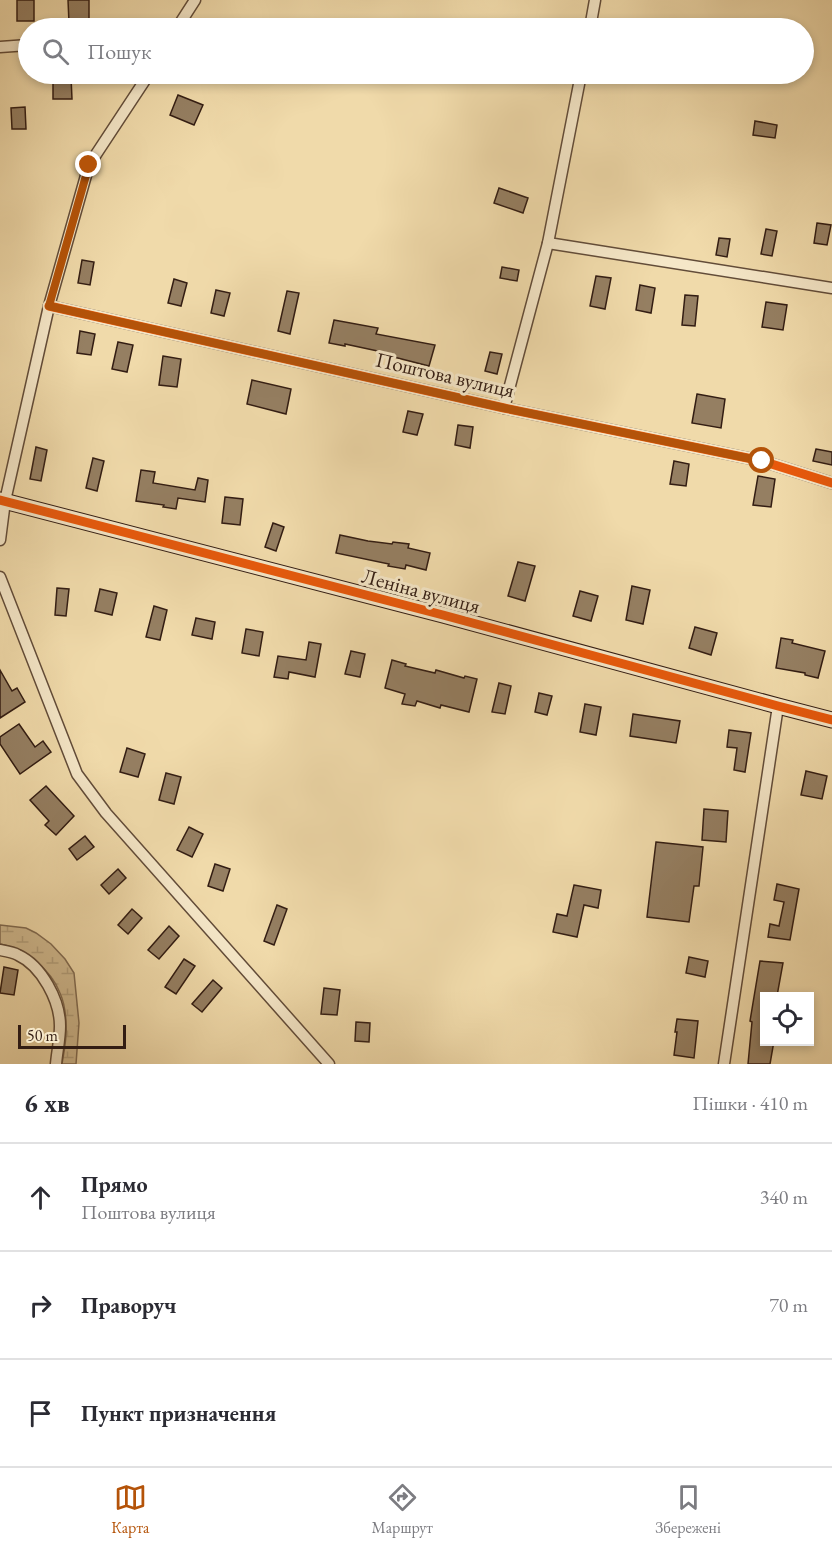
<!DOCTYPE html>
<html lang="uk">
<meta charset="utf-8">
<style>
body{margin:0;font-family:"EB Garamond",serif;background:#f7f7f7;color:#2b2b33}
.controls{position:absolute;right:18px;bottom:18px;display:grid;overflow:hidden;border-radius:0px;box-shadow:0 3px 9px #0003}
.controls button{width:54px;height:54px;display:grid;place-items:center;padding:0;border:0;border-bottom:2px solid #e1e1e2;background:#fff;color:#2b2b33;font:30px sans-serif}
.scale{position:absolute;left:18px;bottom:15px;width:108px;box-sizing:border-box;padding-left:6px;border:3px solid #331d13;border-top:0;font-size:16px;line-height:21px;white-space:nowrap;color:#331d13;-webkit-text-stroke:4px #f5e7c8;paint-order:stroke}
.stop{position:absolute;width:18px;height:18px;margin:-14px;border:4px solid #b45309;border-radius:50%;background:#fff}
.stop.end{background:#b45309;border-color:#fff;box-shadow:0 2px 6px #0008}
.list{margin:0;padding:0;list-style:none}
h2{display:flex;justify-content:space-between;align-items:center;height:78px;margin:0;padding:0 24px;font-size:26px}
h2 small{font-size:20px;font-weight:400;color:#7c7c81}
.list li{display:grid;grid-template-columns:39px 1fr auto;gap:18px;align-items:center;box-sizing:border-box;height:108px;padding:0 24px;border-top:2px solid #e1e1e2}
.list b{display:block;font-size:22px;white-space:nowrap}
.list p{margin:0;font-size:20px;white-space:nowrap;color:#7c7c81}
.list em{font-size:20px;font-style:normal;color:#7c7c81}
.icon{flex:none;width:33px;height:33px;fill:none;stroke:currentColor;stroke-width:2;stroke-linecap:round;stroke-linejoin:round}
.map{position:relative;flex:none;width:832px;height:1064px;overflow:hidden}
.search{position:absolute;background:#fff;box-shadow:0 3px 9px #0003;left:18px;right:18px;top:18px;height:66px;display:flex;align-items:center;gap:15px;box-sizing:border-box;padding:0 21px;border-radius:33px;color:#7c7c81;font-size:22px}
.sheet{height:402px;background:#fff}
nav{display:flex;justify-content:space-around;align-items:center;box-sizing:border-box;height:84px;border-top:2px solid #e1e1e2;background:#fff;font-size:16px;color:#7c7c81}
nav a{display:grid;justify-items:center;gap:3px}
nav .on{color:#b45309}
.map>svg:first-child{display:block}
.wetland{fill:url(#wetland-marsh);stroke:#826c52;stroke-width:1.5}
.building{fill:#957f62;stroke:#331d13;stroke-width:1.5}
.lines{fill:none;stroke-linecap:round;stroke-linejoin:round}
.street-casing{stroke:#624c39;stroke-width:13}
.secondary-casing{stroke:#331d13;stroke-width:17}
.street{stroke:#f5e7c8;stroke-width:10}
.secondary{stroke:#f5e7c8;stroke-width:15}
.cycleway-casing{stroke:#f5e7c8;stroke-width:13}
.cycleway{stroke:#e8590c;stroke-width:9}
.route{stroke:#b45309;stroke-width:8}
.labels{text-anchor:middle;stroke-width:6;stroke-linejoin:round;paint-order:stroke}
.street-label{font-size:21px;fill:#331d13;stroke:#f5e7c8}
</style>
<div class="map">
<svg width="832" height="1064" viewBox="0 0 832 1064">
<defs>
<pattern id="wetland-marsh" width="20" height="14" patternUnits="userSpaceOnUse" patternTransform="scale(1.5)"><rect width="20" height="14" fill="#d0ba90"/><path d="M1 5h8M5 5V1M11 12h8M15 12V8" fill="none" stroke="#b39f7b"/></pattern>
</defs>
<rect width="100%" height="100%" fill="#f0daaa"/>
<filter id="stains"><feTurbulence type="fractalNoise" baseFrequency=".00333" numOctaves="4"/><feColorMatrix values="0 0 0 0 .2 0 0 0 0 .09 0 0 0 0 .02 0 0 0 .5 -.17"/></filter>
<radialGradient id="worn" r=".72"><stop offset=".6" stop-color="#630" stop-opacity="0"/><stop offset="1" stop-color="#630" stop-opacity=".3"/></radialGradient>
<path class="wetland" d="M0,925l26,3 10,5 15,11 14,15 9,14 5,50 -3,41h-14c2,-12 5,-26 4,-38 0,-10 -2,-24 -6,-33 -9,-23 -35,-45 -60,-49z"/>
<g class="building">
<rect x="17" y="0" width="17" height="21"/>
<path d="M68,0h21v22l-20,1z"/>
<path d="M53,76l18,1 1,22h-19z"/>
<path d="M178,95l25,10 -9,20 -24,-10z"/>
<path d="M25,107l1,22h-14l-1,-21z"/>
<path d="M755,121l22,4 -2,13 -22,-3z"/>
<path d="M499,188l29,10 -5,15 -29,-10z"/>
<path d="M817,223l14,2 -4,20 -13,-2z"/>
<path d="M766,229l11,2 -5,25 -11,-2z"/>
<path d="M719,238l11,1 -3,18 -11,-2z"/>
<path d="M82,260l12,2 -4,23 -12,-2z"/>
<path d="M502,267l17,3 -2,11 -17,-3z"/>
<path d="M596,276l15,2 -6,31 -15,-3z"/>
<path d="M174,279l13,4 -6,23 -13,-3z"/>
<path d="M640,285l15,3 -4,25 -15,-3z"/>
<path d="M216,290l14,3 -6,23 -13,-3z"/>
<path d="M287,291l12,2 -9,41 -12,-3z"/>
<path d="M685,295l13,1 -3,30 -13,-1z"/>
<path d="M766,302l21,3 -4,25 -21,-3z"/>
<path d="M334,320l44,8 -2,6 59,11 -6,21 -43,-11 1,-2 -42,-9v2l-16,-3z"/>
<path d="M80,331l15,3 -4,21 -14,-2z"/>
<path d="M118,342l15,3 -6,27 -15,-3z"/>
<path d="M490,352l12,2 -5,20 -12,-3z"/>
<path d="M163,356l18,3 -4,28 -18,-2z"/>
<path d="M252,380l39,9 -5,25 -39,-10z"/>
<path d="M697,394l28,5 -4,29 -29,-5z"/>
<path d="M408,411l15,3 -6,21 -14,-3z"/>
<path d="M458,425l15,2 -3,21 -15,-3z"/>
<path d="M36,447l11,3 -6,31 -11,-2z"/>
<path d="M816,449l16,3v13l-19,-4z"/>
<path d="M93,458l11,3 -7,30 -11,-3z"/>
<path d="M674,461l15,3 -3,22 -16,-2z"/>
<path d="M141,470l14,2 -2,11 42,7 3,-12 10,2 -3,22 -27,-4 -2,11 -13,-2 1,-2 -28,-4z"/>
<path d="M758,476l17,3 -4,28 -18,-2z"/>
<path d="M225,497l18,2 -3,26 -18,-2z"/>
<path d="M273,523l11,4 -8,24 -11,-4z"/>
<path d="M340,535l28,6 24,3 1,-2 16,2 -1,4 22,5 -4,17 -20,-5 -1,4 -17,-3 1,-2 -53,-11z"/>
<path d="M518,562l17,4 -10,35 -17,-5z"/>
<path d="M632,586l18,4 -7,34 -17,-4z"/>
<path d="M57,588l12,1 -3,27 -11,-1z"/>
<path d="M100,589l17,4 -5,22 -17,-4z"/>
<path d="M580,591l18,5 -7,25 -18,-5z"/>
<path d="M154,606l13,4 -7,30 -14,-3z"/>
<path d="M196,618l19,4 -3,17 -20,-4z"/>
<path d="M695,627l22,6 -6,22 -22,-7z"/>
<path d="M246,629l17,3 -4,24 -17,-3z"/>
<path d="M781,638l12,2 -1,3 33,8 -7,27 -13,-3v-2l-29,-5z"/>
<path d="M309,642l12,2 -6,33 -26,-5 -1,7 -14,-2 4,-21 28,4z"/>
<path d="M351,651l14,3 -5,23 -15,-3z"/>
<path d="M392,660l14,4 -1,2 30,7 1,-3 28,8 1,-2 12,3 -8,33 -28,-7 -1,3 -23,-7 -2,5 -13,-2 3,-10 -20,-6z"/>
<path d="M0,670l12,21 5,-3 8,14 -25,16z"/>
<path d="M499,683l12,3 -6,28 -13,-2z"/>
<path d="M539,693l13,3 -5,19 -12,-3z"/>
<path d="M585,704l16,3 -5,28 -16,-3z"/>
<path d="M633,714l47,7 -4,22 -46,-7z"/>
<path d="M19,724l16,23 8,-6 8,11 -31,22 -20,-30v-7z"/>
<path d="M729,730l22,3 -6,39 -11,-2 3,-22 -10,-1z"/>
<path d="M127,748l18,6 -7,23 -18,-5z"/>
<path d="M806,771l21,5 -5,23 -21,-4z"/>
<path d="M166,773l15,4 -7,27 -15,-4z"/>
<path d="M46,786l28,30 -18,19 -11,-10 4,-4 -19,-21z"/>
<path d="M704,809l24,2 -2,31 -24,-2z"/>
<path d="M189,827l14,7 -11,23 -15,-7z"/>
<path d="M85,836l9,11 -17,13 -8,-11z"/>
<path d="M656,842l47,5 -4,39h-5l-5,36 -42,-5z"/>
<path d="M215,864l15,5 -7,22 -15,-5z"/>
<path d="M118,869l8,9 -17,16 -8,-9z"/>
<path d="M777,884l22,5 -9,51 -22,-3 2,-13 9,2 5,-24 -10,-2z"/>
<path d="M574,885l27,5 -3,18 -14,-3 -7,32 -24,-5 4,-18 10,2z"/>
<path d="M277,905l10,4 -13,36 -10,-4z"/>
<path d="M132,909l10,9 -14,16 -10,-9z"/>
<path d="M169,926l10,10 -20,23 -11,-9z"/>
<path d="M689,957l19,4 -3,16 -19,-4z"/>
<path d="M184,959l11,7 -19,28 -11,-7z"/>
<path d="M760,961l23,2 -6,33h-12v45h9l-4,23h-22l4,-42 -2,-1z"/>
<path d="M4,967l14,3 -4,25 -14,-2z"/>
<path d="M213,980l9,8 -20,24 -10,-8z"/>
<path d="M324,988l16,2 -3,25 -16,-1z"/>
<path d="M677,1019l21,2 -4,37 -20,-3 3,-23h-2z"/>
<path d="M356,1022l14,1 -1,19 -14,-1z"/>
</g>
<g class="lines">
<g class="street-casing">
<g id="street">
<path d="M177,28l18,-28"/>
<path d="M590,28l5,-28"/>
<path d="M0,47l28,-2"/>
<path d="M548,243l284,45"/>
<path d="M49,306l455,102 258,53 70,22"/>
<path d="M504,408l44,-165 33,-169"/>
<path d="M0,540l5,-39 44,-195 40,-141 60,-91"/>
<path d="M0,577l77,197 29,39 223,251"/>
<path d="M0,950c6,1 13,2 18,5 24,11 42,46 42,71 0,13 -3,26 -4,38"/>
<path d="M724,1064l54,-358"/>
</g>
</g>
<g class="secondary-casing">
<path id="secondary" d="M0,500l443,115 335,91 54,14"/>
</g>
<use href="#street" class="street"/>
<use href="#secondary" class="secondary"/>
<g class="cycleway-casing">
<g id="cycleway">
<path d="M49,306l455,102 258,53 70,22"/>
<path d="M0,500l443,115 335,91 54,14"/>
</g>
</g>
<use href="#cycleway" class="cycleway"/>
</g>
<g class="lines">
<path class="route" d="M89,165l-40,141 455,102 258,53"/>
</g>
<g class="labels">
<g class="street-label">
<text transform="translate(445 375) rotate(13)" y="7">Поштова вулиця</text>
<text transform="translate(421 591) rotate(15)" y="7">Леніна вулиця</text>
</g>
</g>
<rect width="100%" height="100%" filter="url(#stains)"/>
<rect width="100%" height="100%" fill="url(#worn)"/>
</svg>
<div class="controls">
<button><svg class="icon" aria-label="locate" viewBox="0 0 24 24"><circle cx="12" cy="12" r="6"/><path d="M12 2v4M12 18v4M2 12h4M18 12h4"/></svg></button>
</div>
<div class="scale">50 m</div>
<div class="stop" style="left:762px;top:461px"></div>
<div class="stop end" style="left:89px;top:165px"></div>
<div class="search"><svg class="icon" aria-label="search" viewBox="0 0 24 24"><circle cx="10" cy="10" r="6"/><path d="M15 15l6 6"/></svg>Пошук</div>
</div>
<section class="sheet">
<h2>6 хв<small>Пішки · 410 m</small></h2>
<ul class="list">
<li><svg class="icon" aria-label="ahead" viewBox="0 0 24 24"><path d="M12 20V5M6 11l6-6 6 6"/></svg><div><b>Прямо</b><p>Поштова вулиця</p></div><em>340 m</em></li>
<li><svg class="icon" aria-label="right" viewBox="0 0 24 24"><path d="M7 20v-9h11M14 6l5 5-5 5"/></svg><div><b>Праворуч</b></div><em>70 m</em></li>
<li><svg class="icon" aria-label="arrive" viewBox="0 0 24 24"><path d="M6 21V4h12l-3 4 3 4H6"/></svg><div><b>Пункт призначення</b></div></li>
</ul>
</section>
<nav>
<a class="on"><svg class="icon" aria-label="map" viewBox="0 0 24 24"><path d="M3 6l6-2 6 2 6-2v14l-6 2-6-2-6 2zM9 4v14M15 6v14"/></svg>Карта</a>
<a><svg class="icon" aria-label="directions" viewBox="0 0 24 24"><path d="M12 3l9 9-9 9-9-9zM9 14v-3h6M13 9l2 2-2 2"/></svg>Маршрут</a>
<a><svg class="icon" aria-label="saved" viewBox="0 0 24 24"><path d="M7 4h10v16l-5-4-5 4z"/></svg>Збережені</a>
</nav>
